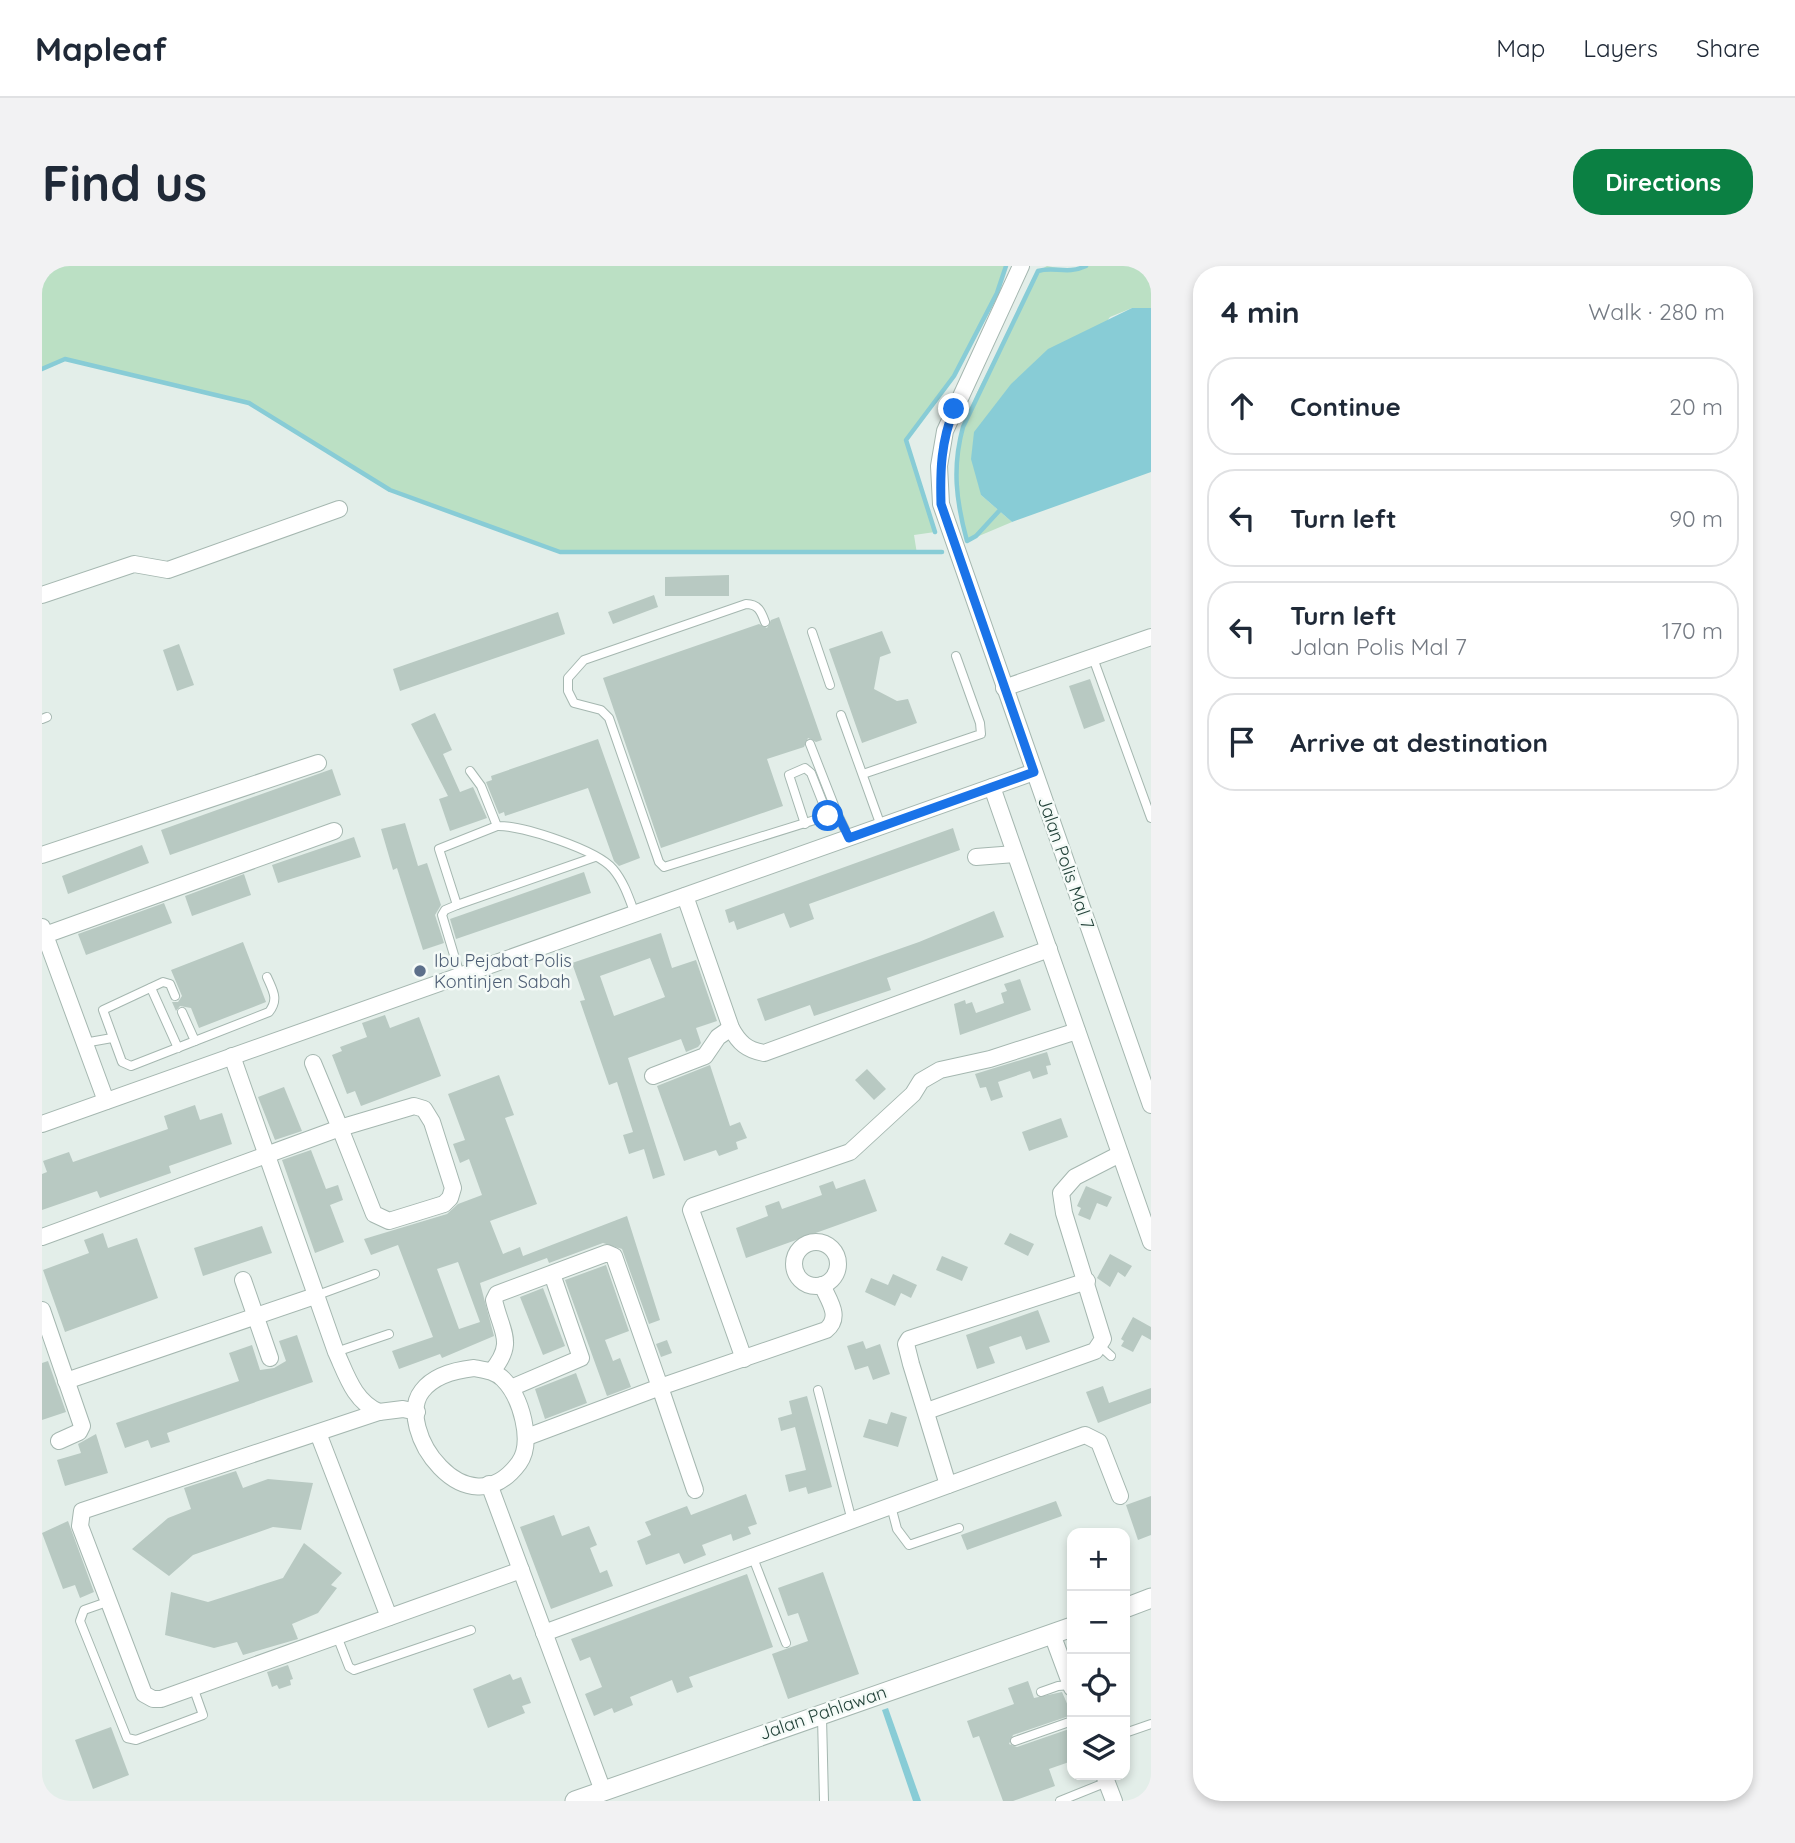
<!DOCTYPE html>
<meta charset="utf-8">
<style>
body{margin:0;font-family:Quicksand,sans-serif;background:#f2f2f3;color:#1f2937}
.controls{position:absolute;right:21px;bottom:21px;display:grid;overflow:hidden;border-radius:14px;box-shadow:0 4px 10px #0003}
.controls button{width:63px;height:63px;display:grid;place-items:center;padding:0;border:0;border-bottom:2px solid #e0e1e3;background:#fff;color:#1f2937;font:35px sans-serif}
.stop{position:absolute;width:21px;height:21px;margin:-16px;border:5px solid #1a73e8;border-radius:50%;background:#fff}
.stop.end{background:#1a73e8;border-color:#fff;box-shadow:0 2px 7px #0008}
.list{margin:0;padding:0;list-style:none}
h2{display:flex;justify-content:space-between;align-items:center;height:91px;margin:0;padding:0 28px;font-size:30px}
h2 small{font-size:23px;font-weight:400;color:#747a83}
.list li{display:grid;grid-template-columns:46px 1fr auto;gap:21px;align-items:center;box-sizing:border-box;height:98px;margin:0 14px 14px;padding:0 14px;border:2px solid #e0e1e3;border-radius:28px}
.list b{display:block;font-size:26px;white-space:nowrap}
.list p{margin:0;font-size:23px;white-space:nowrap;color:#747a83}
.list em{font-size:23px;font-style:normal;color:#747a83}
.icon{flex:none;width:38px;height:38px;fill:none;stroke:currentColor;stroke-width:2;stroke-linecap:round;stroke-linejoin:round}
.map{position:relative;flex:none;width:1109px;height:1535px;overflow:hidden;border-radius:28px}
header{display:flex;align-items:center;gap:42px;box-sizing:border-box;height:98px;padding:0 35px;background:#fff;border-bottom:2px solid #e0e1e3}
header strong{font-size:33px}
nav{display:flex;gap:38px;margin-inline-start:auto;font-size:24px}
.intro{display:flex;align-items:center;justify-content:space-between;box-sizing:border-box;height:168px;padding:0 42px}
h1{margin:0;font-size:49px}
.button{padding:18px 32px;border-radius:28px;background:#0b8043;color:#fff;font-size:24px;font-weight:700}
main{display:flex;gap:42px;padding:0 42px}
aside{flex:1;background:#fff;border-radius:28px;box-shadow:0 4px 10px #0003}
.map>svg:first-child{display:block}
.green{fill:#bbe0c4}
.water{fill:#88ccd6}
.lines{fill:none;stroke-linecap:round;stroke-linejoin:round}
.stream{stroke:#88ccd6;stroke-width:4.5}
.building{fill:#b8c9c2;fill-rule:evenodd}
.service-casing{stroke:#a5b7b0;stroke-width:10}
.minor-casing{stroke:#a5b7b0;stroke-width:18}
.tertiary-casing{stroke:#a5b7b0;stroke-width:21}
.service{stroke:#fff;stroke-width:8}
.minor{stroke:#fff;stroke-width:16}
.tertiary{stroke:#fff;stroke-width:19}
.route{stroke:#1a73e8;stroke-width:9}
.service-dot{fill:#5c6f8a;stroke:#f4faf7;stroke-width:2.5}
.labels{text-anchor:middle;stroke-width:5;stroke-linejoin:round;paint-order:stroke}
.street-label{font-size:18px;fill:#214138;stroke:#f4faf7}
.service-label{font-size:18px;fill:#4e5e75;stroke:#f4faf7;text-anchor:start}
</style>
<header>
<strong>Mapleaf</strong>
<nav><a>Map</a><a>Layers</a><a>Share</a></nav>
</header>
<div class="intro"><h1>Find us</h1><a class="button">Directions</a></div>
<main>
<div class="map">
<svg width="1109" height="1535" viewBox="0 0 1109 1535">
<rect width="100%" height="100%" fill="#e3eee9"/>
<g class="green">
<path d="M0,0h964l-9,27 -43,83 -48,64 29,92 -21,3 3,19 -357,-2 -170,-62 -141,-87 -184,-44 -23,10z"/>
<path d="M1005,0l27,5 12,-5h65v42h-19l-22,9 -129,178 31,27 -45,19c-33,-116 23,-157 63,-256l8,-14z"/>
</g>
<g class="water">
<path d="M1090,42h19v164l-139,50 -31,-27 -10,-36 3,-27 37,-48 37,-35z"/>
<path d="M846,1442l33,93h-8l-31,-91z"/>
</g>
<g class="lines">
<g class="stream">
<path d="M0,103l23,-10 184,44 141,87 170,62h382"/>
<path d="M957,245l-23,25 -9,5c-11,-40 -15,-74 -4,-114l75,-156c16,-5 29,4 48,-5"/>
<path d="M893,266l-29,-92 48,-64 43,-83 9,-27"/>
</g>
</g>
<g class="building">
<path d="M687,309v21h-64v-19z"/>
<path d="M612,329l4,12 -45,17 -5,-12z"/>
<path d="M516,346l7,22 -165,57 -7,-22z"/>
<path d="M737,351l43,123 -6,2 -8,-4 -4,9 -37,12 16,47 -122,42 -58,-170 156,-54 8,4 4,-8z"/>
<path d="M840,365l9,22 -11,4 -6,32 23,12 11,-2 9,24 -55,20 -33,-94z"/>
<path d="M137,378l15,41 -17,6 -14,-41z"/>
<path d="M1048,413l15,42 -21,8 -15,-43z"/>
<path d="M393,447l17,37 -9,4 17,38 13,-5 14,31 -37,13 -11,-32 9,-3 -37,-72z"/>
<path d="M556,473l42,119 -21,8 -5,-5 -26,-73 -83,28 -1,-4 -5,2 -13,-32 6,-2 -1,-4z"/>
<path d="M290,503l9,26 -171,60 -9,-25z"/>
<path d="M363,557l13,43 9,-3 14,42 -6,10 9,28 -21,7 -26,-82 -4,2 -12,-41z"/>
<path d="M911,562l7,22 -151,54 5,15 -24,9 -6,-15 -47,17 -3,-9 -5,2 -4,-13z"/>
<path d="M312,571l7,20 -83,26 -6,-18z"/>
<path d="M100,579l7,18 -81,31 -6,-18z"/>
<path d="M542,606l7,21 -135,46 -6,-20z"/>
<path d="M202,608l7,21 -59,21 -7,-20z"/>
<path d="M122,637l8,20 -86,32 -8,-21z"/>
<path d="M952,645l10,26 -117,41 4,12 -77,26 -4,-11 -45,16 -8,-22 162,-57z"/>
<path d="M619,667l11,35 24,-8 21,61 -21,7 5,15 -3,4 -12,5 -5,-13 -53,19 37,117 -12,4 -9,-30 -15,5 -6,-19 10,-3 -16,-50 -8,3 -29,-84 5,-1 -13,-37zM608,692l15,39 -51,19 -14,-40z"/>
<path d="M201,676l23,60 -67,26 -8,-20 -11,-2 -4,5 -4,-9h6l4,-6 -11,-26z"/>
<path d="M978,713l11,31 -71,25 -6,-31 11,-4 1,4 6,-2 4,11 28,-10 -3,-10 6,-2 -3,-7z"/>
<path d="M343,749l5,13 29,-11 22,59 -80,30 -6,-15 -8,3 -15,-39 10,-4 -2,-4 27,-10 -5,-14z"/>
<path d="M1005,786l4,13 -5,1 2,8 -15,5 -3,-8 -32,11 5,15 -12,4 -5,-14 -6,1 -5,-14z"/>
<path d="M668,799l20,61 10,-4 7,16 -11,4 2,7 -19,7 -3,-6 -32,11 -27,-75z"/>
<path d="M825,803l19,20 -12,11 -19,-20z"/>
<path d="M457,809l15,40 -9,3 32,86 -47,17 13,33 17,-7 3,9 104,-40 33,104 -11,4 -27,-75 -19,-6 -54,20 -2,-5 -67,25 14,53 -52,22 -2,-4 -41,15 -7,-18 41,-14 -35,-92 -27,10 -7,-16 83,-25 11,-10 24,-9 -13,-36 -9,4 -7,-19 12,-4 -17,-46zM416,996l22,60 -21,7 -22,-60z"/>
<path d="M242,821l18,44 -27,9 -17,-43z"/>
<path d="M153,839l5,15 22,-7 10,31 -63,22 2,7 -71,25 -3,-7 -55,19v-36l5,-2 -4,-11 26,-9 4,10 95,-33 -4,-13z"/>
<path d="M1019,852l7,19 -39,14 -7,-19z"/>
<path d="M269,884l15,39 12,-4 5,15 -13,5 14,37 -29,11 -33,-93z"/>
<path d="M823,913l12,32 -131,47 -10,-30 32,-12 -3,-10 14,-5 3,8 40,-14 -3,-9 14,-5 3,8z"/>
<path d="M1044,920l26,11 -5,10 -10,-4 -7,17 -12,-5 3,-7 -4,-2z"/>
<path d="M220,960l10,27 -69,23 -9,-28z"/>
<path d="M61,967l5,15 29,-10 21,60 -93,34 -22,-62 46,-17 -5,-13z"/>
<path d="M968,967l24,11 -6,12 -24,-12z"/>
<path d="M1068,988l22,12 -7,11 -7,-5 -8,15 -13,-9z"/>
<path d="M900,990l26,11 -6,14 -26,-11z"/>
<path d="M564,999l23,66 -24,9 8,21 7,-3 11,29 -24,9 -42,-116z"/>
<path d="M851,1008l24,11 -6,13 -10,-5 -6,13 -30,-14 6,-14 17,7z"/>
<path d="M501,1022l22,58 -22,9 -23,-58z"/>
<path d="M996,1044l12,32 -24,8 -5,-14 -32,11 6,16 -18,6 -11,-34z"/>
<path d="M1091,1051l18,10v13l-9,-5 -9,17 -12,-6 3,-5 -3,-2z"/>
<path d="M255,1069l16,47 -146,51 3,9 -19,6 -3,-8 -23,8 -9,-25 123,-42 -10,-28 23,-8 8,25 14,-2 12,-7 -7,-20z"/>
<path d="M625,1074l5,13 -11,4 -5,-13z"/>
<path d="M821,1075l3,8 14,-5 10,30 -17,6 -5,-14 -13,4 -8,-24z"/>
<path d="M6,1095l18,51 -24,8v-57z"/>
<path d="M534,1107l11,30 -42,16 -10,-30z"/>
<path d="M1061,1120l6,17 42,-15v15l-53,20 -12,-31z"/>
<path d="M765,1130l25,91 -24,7 -2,-7 -17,5 -4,-17 21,-5 -11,-43 -14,4 -3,-13 14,-4 -3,-13z"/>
<path d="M849,1146l16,5 -9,30 -35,-10 6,-18 18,5z"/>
<path d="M54,1168l12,39 -43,13 -8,-26 24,-7 -3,-9z"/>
<path d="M194,1205l7,17 25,-9 45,4 -12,47 -28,-3 -80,28 -24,21 -37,-27 36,-31 23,-9 -7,-21z"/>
<path d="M704,1228l11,30 -9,3 3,7 -18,7 -2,-7 -29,11 4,10 -22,9 -5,-11 -33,12 -9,-24 14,-6 -6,-13 42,-16 4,9z"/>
<path d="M1109,1230v39l-13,5 -12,-35z"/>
<path d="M1014,1235l6,15 -95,34 -6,-15z"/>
<path d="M512,1249l8,21 27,-10 8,19 -7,3 10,25 7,-3 6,16 -62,23 -31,-82z"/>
<path d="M26,1255l26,71 -14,6 -5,-13 -12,4 -21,-56z"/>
<path d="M262,1277l38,30 -11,12 6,3 -19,25 -26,11 6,15 -55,16 -6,-13 -23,6 -49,-13 6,-43 37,10 75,-24z"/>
<path d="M781,1306l36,102 -71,25 -16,-45 36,-13 -10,-28 -10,3 -10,-28z"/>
<path d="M705,1308l26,73 -84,30 4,10 -16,6 -5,-13 -42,17 3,8 -19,8 -2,-5 -18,8 -9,-22 17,-7 -12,-30 -10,4 -9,-22z"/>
<path d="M246,1399l5,14 -3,1 1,5 -12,4 -2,-4 -5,2 -5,-15z"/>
<path d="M468,1408l3,6 8,-3 10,26 -9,3 3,7 -37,15 -15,-39z"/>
<path d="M986,1415l6,17 28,-6 10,23 -59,20 -4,9 8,3 55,-19v33l-23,8 6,17 -42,15h-10l-24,-65 -6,2 -6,-17 47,-17 -6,-16z"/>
<path d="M69,1461l18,48 -36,14 -18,-49z"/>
</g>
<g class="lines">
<g class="service-casing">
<g id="service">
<path d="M723,356c-4,-11 -7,-18 -19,-18l-162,56 -16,18v13l6,12 27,7 8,8 50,144 5,5 173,-54 12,25"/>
<path d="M770,366l18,53"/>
<path d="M1051,392l58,160"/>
<path d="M799,449l40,111"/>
<path d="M0,453l5,-2"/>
<path d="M768,478l27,69"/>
<path d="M428,505l11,15 16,40c25,-1 100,24 116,43 11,13 16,29 22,45"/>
<path d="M821,508l118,-40 -1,-11 -24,-67"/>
<path d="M763,558l-16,-49 16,-7 6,5 17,43"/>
<path d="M415,639l138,-48"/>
<path d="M418,709l-18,-60 3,-5 12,-5 -18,-56 58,-23"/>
<path d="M109,722l27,60"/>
<path d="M133,730l-5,-12 -7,-2 -60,28 19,52 9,4 64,-25 -13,-29"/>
<path d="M153,775l74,-29c10,-13 4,-21 -2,-35"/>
<path d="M42,777l28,-5"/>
<path d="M273,1030l60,-22"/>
<path d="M1057,1079l12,11"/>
<path d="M294,1086l53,-18"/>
<path d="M776,1124l34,131"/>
<path d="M849,1240l6,23 12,16 50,-17"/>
<path d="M711,1292l33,85"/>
<path d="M65,1336l-23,8 -4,11 47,117 9,2 67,-25 -10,-28"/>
<path d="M295,1370l12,31 5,3 117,-40"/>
<path d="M999,1426l17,-6 13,-1"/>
<path d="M780,1451l2,84"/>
<path d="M1083,1467l26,-9"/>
<path d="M973,1475l57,-20"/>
<path d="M1018,1535l47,-19"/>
</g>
</g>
<g class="minor-casing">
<g id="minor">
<path d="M979,0l-76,165 -6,35 2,38 210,601"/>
<path d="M0,329l92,-31 34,6 171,-61"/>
<path d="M962,422l147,-51"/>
<path d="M950,521l159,455"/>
<path d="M0,589l276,-92"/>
<path d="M934,591l39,-3"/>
<path d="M643,630l46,132c8,15 16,22 33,25l285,-104"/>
<path d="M0,661l64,174"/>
<path d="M3,669l289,-104"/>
<path d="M190,790l104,296c11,24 18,49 43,60"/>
<path d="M611,810l52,-20 13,-19 13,-9"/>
<path d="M0,858l992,-352"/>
<path d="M0,971l298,-109 34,86 15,7 55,-17 6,-6 3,-10 -21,-66 -8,-13 -10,-3 -74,22 -27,-65"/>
<circle cx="774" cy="998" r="22"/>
<path d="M201,1014l27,78"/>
<path d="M0,1044l40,116 -3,6 -20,9"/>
<path d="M702,1093l-53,-149 2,-4 157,-54 63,-58 8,-13 19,-11 50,-11 87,-28"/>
<path d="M432,1102c11,2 21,3 29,11 18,18 31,63 16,84 -52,70 -126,-35 -97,-72 12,-16 34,-21 52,-23z"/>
<path d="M450,1105c24,-29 9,-39 2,-71l3,-6 110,-41 7,3 46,131 166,-57c16,-13 3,-29 -4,-45"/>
<path d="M24,1115l249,-85"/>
<path d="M469,1122l70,-30 -29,-84"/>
<path d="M885,1145l168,-60 8,-12 -39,-126 -3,-20 14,-16 45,-23"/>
<path d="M375,1146l-14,-3 -24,3 -297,99 -2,15 64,168 9,5h8l360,-129"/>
<path d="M276,1167l71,184"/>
<path d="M485,1171l133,-50 35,103"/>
<path d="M447,1218l114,307"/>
<path d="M906,1219l-37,-121 -5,-20 3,-5 178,-58"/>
<path d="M502,1367l541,-198 14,7 21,54"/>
<path d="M1010,1368l20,54"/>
<path d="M1062,1509l10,26"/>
</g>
</g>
<g class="tertiary-casing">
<g id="tertiary">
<path d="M1083,1342l26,-10"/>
<path d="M533,1535l497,-174"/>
</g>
</g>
<use href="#service" class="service"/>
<use href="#minor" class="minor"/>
<use href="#tertiary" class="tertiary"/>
</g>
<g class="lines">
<path class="route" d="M786,550l9,-3 12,25 185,-66 -93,-268c-1,-34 0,-62 13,-95"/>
</g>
<circle class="service-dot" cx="378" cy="705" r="7"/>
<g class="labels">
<g class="street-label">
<text transform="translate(1024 597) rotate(71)" y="6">Jalan Polis Mal 7</text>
<text transform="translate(781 1447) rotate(-19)" y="6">Jalan Pahlawan</text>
</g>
<g class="service-label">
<text x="392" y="701">Ibu Pejabat Polis<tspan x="392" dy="21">Kontinjen Sabah</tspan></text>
</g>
</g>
</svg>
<div class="controls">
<button>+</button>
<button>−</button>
<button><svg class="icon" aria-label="locate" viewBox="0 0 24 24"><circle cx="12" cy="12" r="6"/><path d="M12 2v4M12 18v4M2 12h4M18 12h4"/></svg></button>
<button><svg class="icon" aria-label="layers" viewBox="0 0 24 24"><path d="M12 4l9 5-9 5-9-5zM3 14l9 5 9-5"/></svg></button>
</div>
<div class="stop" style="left:786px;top:550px"></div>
<div class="stop end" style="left:912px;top:143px"></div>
</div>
<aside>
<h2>4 min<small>Walk · 280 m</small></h2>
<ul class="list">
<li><svg class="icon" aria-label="ahead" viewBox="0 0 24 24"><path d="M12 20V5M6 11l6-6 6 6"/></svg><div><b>Continue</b></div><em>20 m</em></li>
<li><svg class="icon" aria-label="left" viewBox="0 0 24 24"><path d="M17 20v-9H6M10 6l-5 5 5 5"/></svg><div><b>Turn left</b></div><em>90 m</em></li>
<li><svg class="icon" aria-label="left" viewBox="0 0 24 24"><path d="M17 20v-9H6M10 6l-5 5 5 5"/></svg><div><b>Turn left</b><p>Jalan Polis Mal 7</p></div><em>170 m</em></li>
<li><svg class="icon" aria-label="arrive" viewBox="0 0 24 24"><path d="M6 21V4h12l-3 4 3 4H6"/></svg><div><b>Arrive at destination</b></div></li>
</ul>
</aside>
</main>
